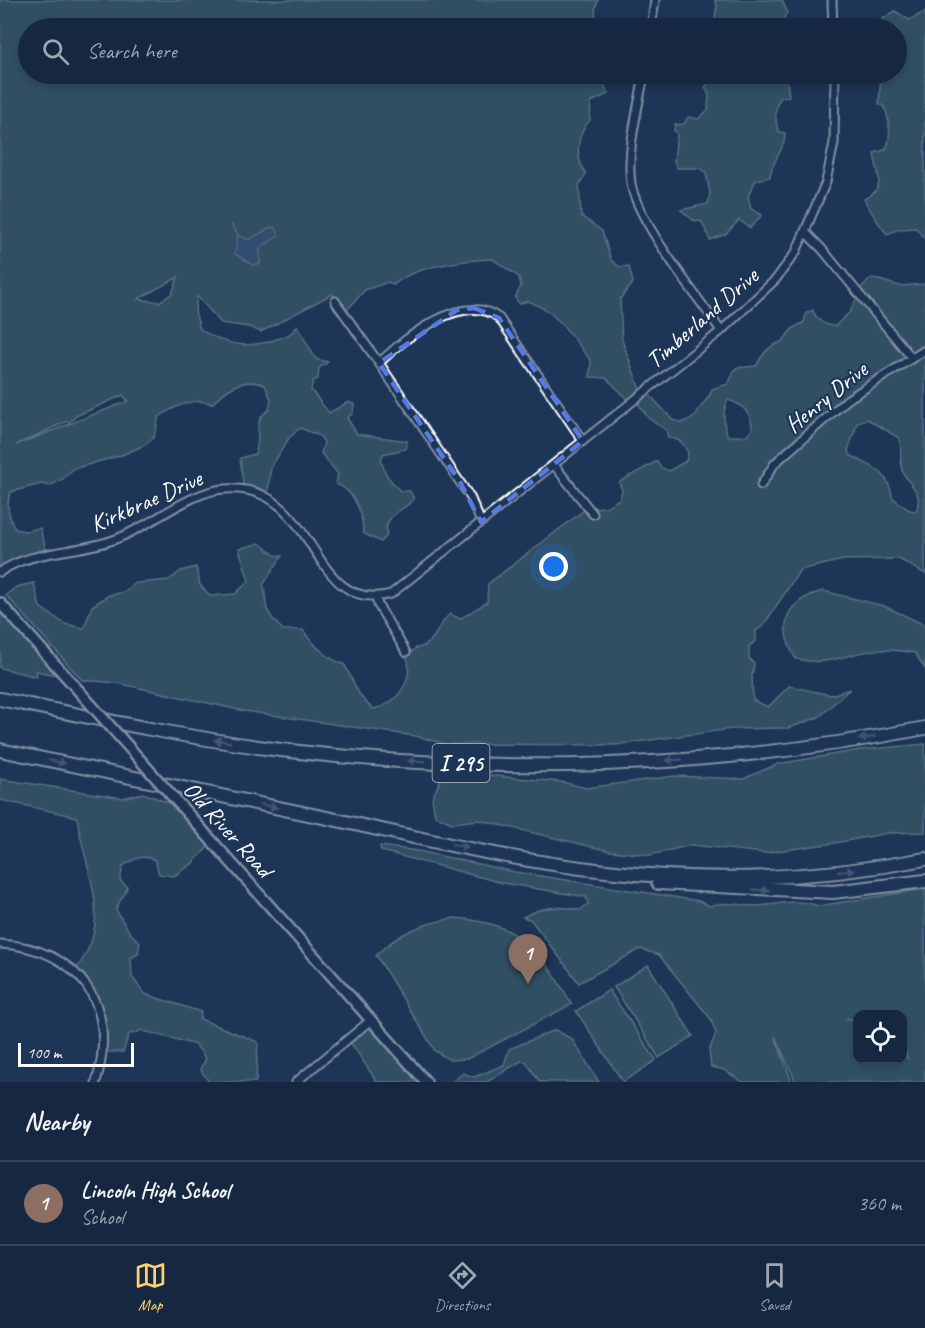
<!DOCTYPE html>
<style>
body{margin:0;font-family:Caveat,sans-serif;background:#23344c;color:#f1f3f6}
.controls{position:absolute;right:18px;bottom:18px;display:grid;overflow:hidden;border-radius:12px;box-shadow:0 3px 9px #0003}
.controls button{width:54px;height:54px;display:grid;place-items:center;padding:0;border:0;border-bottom:2px solid #35445a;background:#162841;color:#f1f3f6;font:30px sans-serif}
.scale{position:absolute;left:18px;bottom:15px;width:116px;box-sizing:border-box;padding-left:6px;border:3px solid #fff;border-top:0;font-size:16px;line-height:21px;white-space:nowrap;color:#fff;-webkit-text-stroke:4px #1d3557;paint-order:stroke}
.you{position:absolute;left:554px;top:567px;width:21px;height:21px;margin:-15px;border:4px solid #fff;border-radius:50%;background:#1a73e8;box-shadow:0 0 0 9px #1a73e833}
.badge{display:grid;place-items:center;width:39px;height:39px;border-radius:50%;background:#ffd166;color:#fff;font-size:20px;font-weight:700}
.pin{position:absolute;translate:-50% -50px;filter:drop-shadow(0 2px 3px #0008)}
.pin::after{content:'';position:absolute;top:32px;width:21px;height:18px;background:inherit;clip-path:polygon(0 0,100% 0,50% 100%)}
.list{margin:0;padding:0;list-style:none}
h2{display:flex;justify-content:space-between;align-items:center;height:78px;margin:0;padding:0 24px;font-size:26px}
h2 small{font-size:20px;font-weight:400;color:#9ea6b1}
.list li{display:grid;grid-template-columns:39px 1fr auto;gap:18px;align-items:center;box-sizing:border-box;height:84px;padding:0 24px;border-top:2px solid #35445a}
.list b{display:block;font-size:22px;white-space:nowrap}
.list p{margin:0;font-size:20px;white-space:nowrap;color:#9ea6b1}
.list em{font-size:20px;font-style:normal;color:#9ea6b1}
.icon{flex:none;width:33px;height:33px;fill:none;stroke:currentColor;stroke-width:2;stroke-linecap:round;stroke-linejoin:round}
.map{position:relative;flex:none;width:925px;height:1082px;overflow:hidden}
.search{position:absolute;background:#162841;box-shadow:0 3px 9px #0003;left:18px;right:18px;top:18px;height:66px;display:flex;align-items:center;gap:15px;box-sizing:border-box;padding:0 21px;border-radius:33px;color:#9ea6b1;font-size:22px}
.sheet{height:162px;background:#162841}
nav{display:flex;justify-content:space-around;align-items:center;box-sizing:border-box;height:84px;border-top:2px solid #35445a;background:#162841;font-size:16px;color:#9ea6b1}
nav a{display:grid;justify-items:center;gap:3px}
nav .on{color:#ffd166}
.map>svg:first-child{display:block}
.green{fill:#4a6f71;stroke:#a4b7b8;stroke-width:1.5;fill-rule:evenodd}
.water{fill:#486d90;stroke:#91a7bc;stroke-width:1.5}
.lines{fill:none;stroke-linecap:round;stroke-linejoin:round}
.stream{stroke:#91a7bc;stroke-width:2}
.street-casing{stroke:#fff;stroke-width:11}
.secondary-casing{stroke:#fff;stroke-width:14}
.highway-casing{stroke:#fff;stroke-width:16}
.street{stroke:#1d3557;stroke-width:7}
.secondary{stroke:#1d3557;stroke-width:9}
.highway{stroke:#1d3557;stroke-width:12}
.secondary-bridge-casing{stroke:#fff;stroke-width:14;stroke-linecap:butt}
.secondary-bridge{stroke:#1d3557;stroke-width:9}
.oneway{fill:#6c7c92}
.marked{fill:none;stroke:#567ae2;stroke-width:4.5;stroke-dasharray:12 8;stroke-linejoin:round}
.labels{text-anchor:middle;stroke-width:4.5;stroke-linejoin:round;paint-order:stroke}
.shield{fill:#1d3557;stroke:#bbc2cd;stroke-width:1.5}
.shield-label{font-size:22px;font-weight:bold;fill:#fff}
.street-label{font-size:24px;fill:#fff;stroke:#1d3557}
</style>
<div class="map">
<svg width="925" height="1082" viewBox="0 0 925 1082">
<rect width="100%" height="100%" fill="#1d3557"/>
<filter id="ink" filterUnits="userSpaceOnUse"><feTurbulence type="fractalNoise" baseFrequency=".0167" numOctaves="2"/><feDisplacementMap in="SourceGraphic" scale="12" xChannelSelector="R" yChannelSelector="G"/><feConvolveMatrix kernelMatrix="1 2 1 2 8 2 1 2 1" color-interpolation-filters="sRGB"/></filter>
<g filter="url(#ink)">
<g class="green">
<path d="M0,0h598l-3,10 1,18h-568v46h572l8,20 -17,8 -1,18c-14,14 -15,38 -4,54l-7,11 2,31 21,15 9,29 9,7 9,-1 4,17 -13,16 2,41 20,55 -10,8 -26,-25 -16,-1 1,-16c-20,-25 -33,-50 -64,-60l-7,3 -5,-6 6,-12 -2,-9 -27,-18c-26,1 -80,7 -98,26l-6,-3 -23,8 -18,20 -15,-16 -71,38 -12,-5 -28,-4 -24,-27 -2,15 5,18c25,17 49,20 77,10 9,-2 15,-5 20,-13l19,33 12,3 -9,6 -1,11 -5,2 -2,9 18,23 19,-11 6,2 -1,9 -6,5 10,16 50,7 -1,8 -23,5 -2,7 6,15 13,15h10l4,8c-11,13 -32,16 -27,36l-6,7 -18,-9c0,-17 -7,-42 -27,-49l2,-10 -17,-21 3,-10 -4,-7 -20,-8 -11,10 -18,29 -4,32 -23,-7 -4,-34 15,-4c7,-16 -4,-34 14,-44l2,-10 -6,-15c-21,-9 -39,4 -53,19 -18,-8 -38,3 -53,13l-5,20 -9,8 -23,10 -49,14 -10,10 -13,7 -9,-2 -30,8c-6,11 -2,26 4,37l10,2 15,-3 8,28 -33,9 -15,10zM178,277l-6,17 -13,8 -21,-3zM123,395l5,6 -112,44 51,-24 2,2 7,-7z"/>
<path d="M715,0h67l5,12 -8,16h-66l4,-22z"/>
<path d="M895,11l14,9 16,-8v227l-9,-11 -16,1 -13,5c-4,-4 -20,-28 -23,-35 25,-12 12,-26 10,-46l11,-3c8,-12 4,-31 -1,-44l-5,-2 2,-30h15v-46h-8l-6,-9z"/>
<path d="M718,74h68l3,22 -9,2c-6,9 -5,25 -1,34l6,1c1,16 -14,28 -15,44l-14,3 -8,16 3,13 11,6 -12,13 -11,-8 -13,14 -16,6 -8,-18 -9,-2 -12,-10 27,-6 2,-11 -4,-20 -6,-5h-23l-3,-7 3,-27 -3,-4 1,-5 9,-1 4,-7 10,2 10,-9 1,-15 -4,-8z"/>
<path d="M872,278l28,8 25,-2v290l-26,-15 -56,1 -43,10 -37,56 -7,5v10l-7,5v12l5,6 -2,11 1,25 15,7 21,-21 42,9 19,-6 -31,28 -30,11 -58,1 -116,16 -169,-1 -31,-8 -171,-25 -127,-28 -35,-3 -76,-85 10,-8 18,-4 6,24 25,17 19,4 8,-22 17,-11 15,-3 12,-9 33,-3 12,-9 15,-4 4,18 10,11 25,-2 14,-13 -10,-32 20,-6 16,12 7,1 -19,29c4,8 2,12 3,20 2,10 10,18 17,25h20c9,14 26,30 41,34 9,15 13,34 30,45 23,-5 40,-28 33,-52l9,-9c20,-2 21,-24 34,-34l10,5 27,-17 1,-18 99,-76 19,-1 14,-8 2,-9 -3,-8 38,-21 3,6 9,4 17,-10 2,-8c-5,-10 -8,-15 -20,-15l-2,-8 -18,-12 -11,-16 11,-9 25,27 9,3 14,-7c3,-11 13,-15 16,-27l16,-5 8,-16 20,-2c8,-14 13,-20 27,-25l9,-12 12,-7 2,-9 7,-3c3,10 12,16 22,16l15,-14 8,-16 -1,-5zM728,400c14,4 25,14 24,30l-7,6h-17c-5,-11 -6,-25 0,-36zM867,419l32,19c3,10 1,20 2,29 4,17 24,23 15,44l-7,-1 -16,-12c-7,-30 -18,-29 -43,-43l-2,-5 10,-28z"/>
<path d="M823,591l61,15 41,19v44l-10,-16c-13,-2 -26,-4 -39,-3 -29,3 -46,17 -80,9 -20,-33 -11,-58 27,-68z"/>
<path d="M4,608l24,26 3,14 26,27 -21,-4 1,6 -37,-9v-57z"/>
<path d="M925,744v88l-36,1 -54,10 -72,10 -71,-8 -42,10 -40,-4 -131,-31 -27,3 -17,-7 -3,-18 9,-19 23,-6 97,9 26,6 88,-12 68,3 35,-15 82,-14z"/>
<path d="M0,779l123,19 20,-5 32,12 36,39 -20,21 -17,11 -15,-2 -4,-14c-12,-6 -21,-1 -32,6l-3,14 7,7c-1,8 -9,14 -11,23l14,23 10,9 -2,12 -7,4 1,19 13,17 56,18 -1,7 58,23 -2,40h-47l-9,-13 6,-10 -10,-14 -56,-15 -3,3 -8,1 -6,18h-20c-3,-36 -7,-50 -31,-78 45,-52 13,-99 5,-157l-77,-17z"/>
<path d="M380,846l38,5 97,21 184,29 11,5c13,-5 29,-1 42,0 24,0 43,-9 66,0l107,-17v193h-129l-21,-46 17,46h-49l-19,-12 -13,-3 -2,-16 7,-18 -6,-15 -51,-63 -19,-6 -61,34 -48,-63 -8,-3c18,-11 37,-12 57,-7l8,-6 -2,-7 -83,-14 -122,-32zM858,1014h44l1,29 5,17 -5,-9 -1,9h-44l-1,-38 -11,-4 11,2z"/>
<path d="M455,918c69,6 84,32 117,86l-105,55 -17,1 -15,-9 -59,-96c24,-23 47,-32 79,-37z"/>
<path d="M648,965l45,71 -34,22 -45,-71z"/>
<path d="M609,990l47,70 -33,22 -47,-71z"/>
<path d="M369,1021l54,61h-46l-28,-42z"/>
<path d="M555,1030l17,9 27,43h-59l-14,-20 -5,-1 -34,21h-35l11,-9 11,4 30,-12 5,-16z"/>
</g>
<path class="water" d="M271,227l6,2 1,7 -18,12v16l-8,1 -17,-11 3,-19 11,5z"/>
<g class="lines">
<path class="stream" d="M232,225l6,10"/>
<g class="street-casing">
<g id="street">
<path d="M832,0l1,28"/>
<path d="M651,28l4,-28"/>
<path d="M644,74c-5,32 -18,77 -13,109 5,37 67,114 90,148"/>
<path d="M806,233l16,16 89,108"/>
<path d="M335,301l44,62"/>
<path d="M554,465l39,49"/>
<path d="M761,485l14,-22 73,-64 77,-49"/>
<path d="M481,522l-11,-25 -91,-134c26,-25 84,-73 120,-45l84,123"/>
<path d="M0,572c31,-22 77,-19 113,-32 35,-12 77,-49 111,-51 96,-8 83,127 167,105l330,-263 55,-52 20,-27 30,-70 8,-39 1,-69"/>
<path d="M376,597l2,8 28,47"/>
<path d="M0,944c80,4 119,62 96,138"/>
<path d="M296,1082l75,-62"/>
</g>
</g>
<g class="secondary-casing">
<g id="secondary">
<path d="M0,603l79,88"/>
<path d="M188,814l238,268"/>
</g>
</g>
<g class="highway-casing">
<g id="highway">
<path d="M0,699c93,19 187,39 281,51 214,26 433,19 644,-22"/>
<path d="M0,750c111,23 222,46 332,69 91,20 182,42 274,52 106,12 214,8 319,-12"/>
<path d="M658,883l175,9 92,-11"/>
</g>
</g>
<use href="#street" class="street"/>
<use href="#secondary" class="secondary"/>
<use href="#highway" class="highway"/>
<g class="secondary-bridge-casing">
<path id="secondary-bridge" d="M79,691l109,123"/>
</g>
<use href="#secondary-bridge" class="secondary-bridge"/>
</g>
<defs><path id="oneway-solid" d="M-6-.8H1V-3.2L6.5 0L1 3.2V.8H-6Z" transform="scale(1.5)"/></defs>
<g class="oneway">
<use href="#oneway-solid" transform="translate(867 738) rotate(171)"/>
<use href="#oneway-solid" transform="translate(222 741) rotate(-172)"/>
<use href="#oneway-solid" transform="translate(674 760) rotate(177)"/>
<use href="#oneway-solid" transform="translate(416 761) rotate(-177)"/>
<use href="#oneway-solid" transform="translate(57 762) rotate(12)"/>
<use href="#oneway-solid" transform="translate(269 806) rotate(12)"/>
<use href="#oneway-solid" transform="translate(460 846) rotate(11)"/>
<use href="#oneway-solid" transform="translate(846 871) rotate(-6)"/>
<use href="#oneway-solid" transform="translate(761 890) rotate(3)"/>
</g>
</g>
<path d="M0 0H925V1082H0ZM474,308l25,10 84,123 -102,81 -21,-40 -81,-119 78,-53z" fill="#1d3557" fill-opacity=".55" fill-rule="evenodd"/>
<path class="marked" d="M474,308l25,10 84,123 -102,81 -21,-40 -81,-119 78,-53z"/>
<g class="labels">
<rect class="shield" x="432.5" y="744" width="57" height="38" rx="4.5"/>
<g class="shield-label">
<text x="461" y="771">I 295</text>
</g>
<g class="street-label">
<text transform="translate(702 318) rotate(-41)" y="8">Timberland Drive</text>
<text transform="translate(826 397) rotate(-39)" y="8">Henry Drive</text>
<text transform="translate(146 501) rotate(-24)" y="8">Kirkbrae Drive</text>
<text transform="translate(228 829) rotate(48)" y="8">Old River Road</text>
</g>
</g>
</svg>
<div class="controls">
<button><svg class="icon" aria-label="locate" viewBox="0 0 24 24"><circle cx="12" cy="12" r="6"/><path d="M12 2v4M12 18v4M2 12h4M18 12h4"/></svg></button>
</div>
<div class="scale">100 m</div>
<div class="you"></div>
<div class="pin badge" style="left:528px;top:984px;background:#8d6e63">1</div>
<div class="search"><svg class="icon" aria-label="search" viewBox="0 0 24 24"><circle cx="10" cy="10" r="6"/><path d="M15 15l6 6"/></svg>Search here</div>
</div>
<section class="sheet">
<h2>Nearby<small></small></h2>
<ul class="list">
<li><span class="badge" style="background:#8d6e63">1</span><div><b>Lincoln High School</b><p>School</p></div><em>360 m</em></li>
</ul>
</section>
<nav>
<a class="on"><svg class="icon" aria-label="map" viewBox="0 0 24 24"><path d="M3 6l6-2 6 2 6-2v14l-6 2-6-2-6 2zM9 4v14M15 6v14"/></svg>Map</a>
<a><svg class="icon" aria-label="directions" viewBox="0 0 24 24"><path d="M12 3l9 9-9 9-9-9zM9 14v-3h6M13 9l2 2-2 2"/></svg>Directions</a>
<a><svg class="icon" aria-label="saved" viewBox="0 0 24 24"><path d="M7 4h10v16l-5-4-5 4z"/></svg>Saved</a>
</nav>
